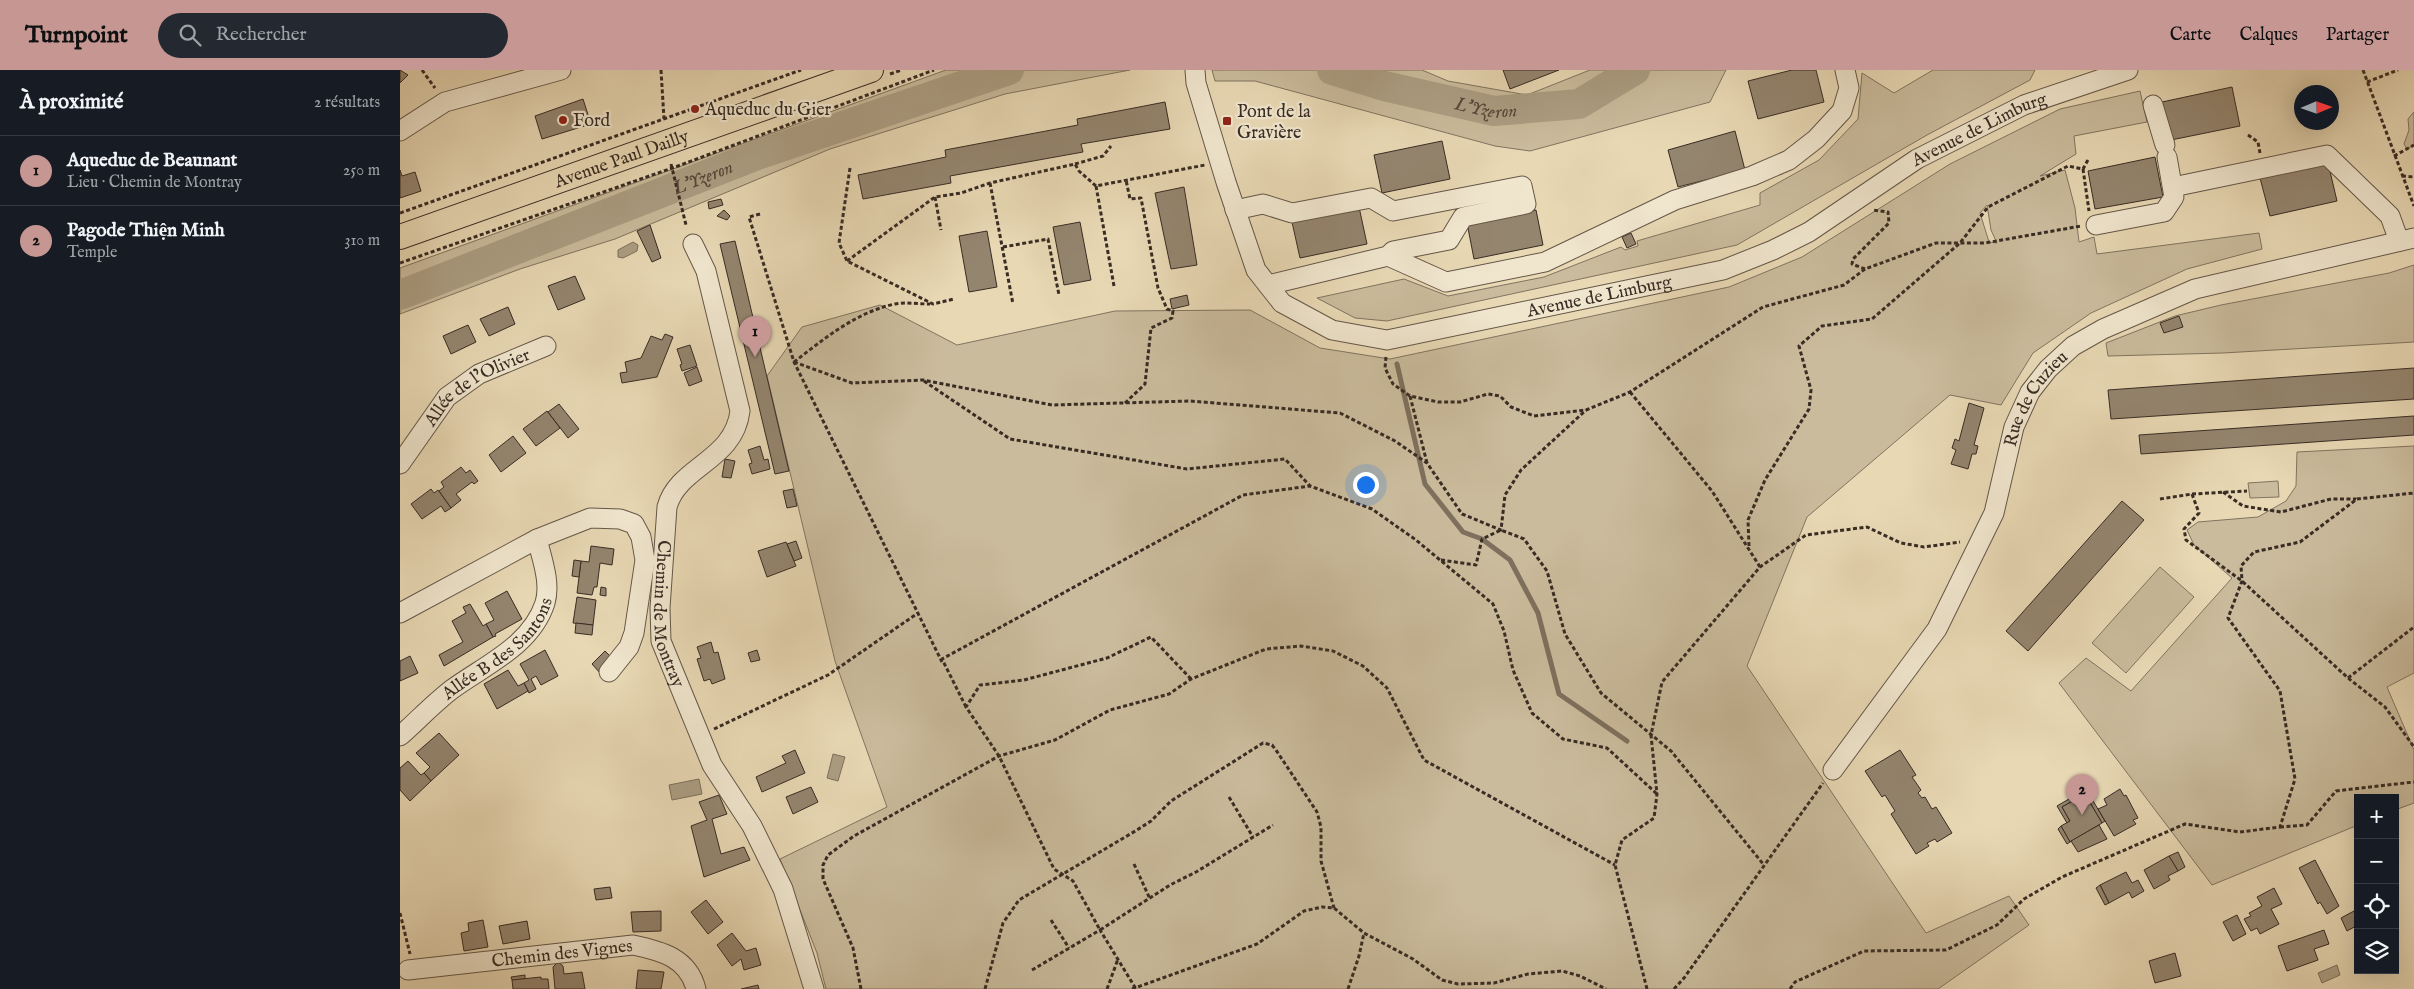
<!DOCTYPE html>
<html lang="fr">
<meta charset="utf-8">
<style>
body{margin:0;font-family:"IM FELL English",serif;background:#242831;color:#f1f3f6}
.controls{position:absolute;right:15px;bottom:15px;display:grid;overflow:hidden;border-radius:0px;box-shadow:0 5px 20px #0002}
.controls button{width:45px;height:45px;display:grid;place-items:center;padding:0;border:0;border-bottom:1px solid #363941;background:#171b24;color:#f1f3f6;font:25px sans-serif}
.compass{position:absolute;left:1894px;top:15px;width:45px;height:45px;border-radius:50%;background:#171b24;box-shadow:0 5px 20px #0002;rotate:88deg}
.you{position:absolute;left:965px;top:414px;width:18px;height:18px;margin:-12px;border:4px solid #fff;border-radius:50%;background:#1a73e8;box-shadow:0 0 0 8px #1a73e833}
.badge{display:grid;place-items:center;width:32px;height:32px;border-radius:50%;background:#c59692;color:#111;font-size:16px;font-weight:700}
.pin{position:absolute;translate:-50% -41px;filter:drop-shadow(0 1px 2px #0008)}
.pin::after{content:'';position:absolute;top:26px;width:18px;height:15px;background:inherit;clip-path:polygon(0 0,100% 0,50% 100%)}
.list{margin:0;padding:0;list-style:none}
h2{display:flex;justify-content:space-between;align-items:center;height:65px;margin:0;padding:0 20px;font-size:21px}
h2 small{font-size:16px;font-weight:400;color:#9ea1a6}
.list li{display:grid;grid-template-columns:32px 1fr auto;gap:15px;align-items:center;box-sizing:border-box;height:70px;padding:0 20px;border-top:1px solid #363941}
.list b{display:block;font-size:19px;white-space:nowrap}
.list p{margin:0;font-size:16px;white-space:nowrap;color:#9ea1a6}
.list em{font-size:16px;font-style:normal;color:#9ea1a6}
.icon{flex:none;width:28px;height:28px;fill:none;stroke:currentColor;stroke-width:2;stroke-linecap:round;stroke-linejoin:round}
.map{position:relative;flex:none;width:2014px;height:919px;overflow:hidden}
header{display:flex;align-items:center;gap:30px;box-sizing:border-box;height:70px;padding:0 25px;background:#c59692;color:#111}
header strong{font-size:24px}
nav{display:flex;gap:28px;margin-inline-start:auto;font-size:18px}
.search{width:350px;height:45px;background:#242831;display:flex;align-items:center;gap:12px;box-sizing:border-box;padding:0 18px;border-radius:28px;color:#9ea1a6;font-size:19px}
main{display:flex}
aside{flex:1;background:#171b24}
.map>svg:first-child{display:block}
.green{fill:#cabb9c;stroke:#817460;fill-rule:evenodd}
.water{fill:#ac9e83;stroke:#7e705d}
.lines{fill:none;stroke-linecap:round;stroke-linejoin:round}
.stream{stroke:#7e705d;stroke-width:5}
.river{stroke:#ac9e83;stroke-width:30}
.building{fill:#94856f;stroke:#382c24}
.minor-casing{stroke:#645748;stroke-width:21}
.major-casing{stroke:#382c24;stroke-width:26}
.path{stroke:#382c24;stroke-width:3;stroke-dasharray:4 2.5;stroke-linecap:butt}
.minor{stroke:#f0e6ce;stroke-width:19}
.major{stroke:#e8d8b4;stroke-width:24}
.path-bridge{stroke:#382c24;stroke-width:3;stroke-dasharray:4 2.5;stroke-linecap:butt}
.poi-dot{fill:#8f2418;stroke:#f0e6ce;stroke-width:2}
.labels{text-anchor:middle;stroke-width:4.5;stroke-linejoin:round;paint-order:stroke}
.poi-label{font-size:18px;fill:#382c24;stroke:#f0e6ce;text-anchor:start}
.street-label{font-size:18px;fill:#382c24;stroke:#f0e6ce}
.water-label{font-size:19px;font-style:italic;fill:#55483c;stroke:#f0e6ce}
</style>
<header>
<strong>Turnpoint</strong>
<div class="search"><svg class="icon" aria-label="search" viewBox="0 0 24 24"><circle cx="10" cy="10" r="6"/><path d="M15 15l6 6"/></svg>Rechercher</div>
<nav><a>Carte</a><a>Calques</a><a>Partager</a></nav>
</header>
<main>
<aside>
<h2>À proximité<small>2 résultats</small></h2>
<ul class="list">
<li><span class="badge">1</span><div><b>Aqueduc de Beaunant</b><p>Lieu · Chemin de Montray</p></div><em>250 m</em></li>
<li><span class="badge">2</span><div><b>Pagode Thiện Minh</b><p>Temple</p></div><em>310 m</em></li>
</ul>
</aside>
<div class="map">
<svg width="2014" height="919" viewBox="0 0 2014 919">
<rect width="100%" height="100%" fill="#e8d8b4"/>
<filter id="stains"><feTurbulence type="fractalNoise" baseFrequency=".004" numOctaves="4"/><feColorMatrix values="0 0 0 0 .2 0 0 0 0 .09 0 0 0 0 .02 0 0 0 .5 -.17"/></filter>
<radialGradient id="worn" r=".72"><stop offset=".6" stop-color="#630" stop-opacity="0"/><stop offset="1" stop-color="#630" stop-opacity=".3"/></radialGradient>
<g class="green">
<path d="M546,0h184l-125,24 -175,55 -215,90 -95,30 -120,45v-46z"/>
<path d="M812,0h210l26,11 79,14 63,-25h136l-16,32 -180,49 -35,-5 -240,-65h-40z"/>
<path d="M1533,0h102l-5,10 -103,55 -190,110 -350,76 -32,-3 -38,-20 87,-19 44,17 96,-19 77,-30 4,3 13,-4 -1,-5 123,-36v-12l59,-33 39,-41 4,-46 32,20z"/>
<path d="M1740,21l7,31 -73,14 2,18 -36,22 25,-6 10,38 4,34 15,-5 3,17 162,-21 3,16 -75,20 -96,44 -58,40 -32,52 -51,-10 -143,122 -60,149 179,267 83,-37 20,29 -91,64h-1112l-9,-36 -37,-94 107,-52 -52,-146 -68,-285 35,-49 78,-22 77,40 158,-34 135,-1 70,38 70,11 339,-72 73,-30 148,-93 110,-55zM1587,135l4,25 6,13 -8,-1 -9,-29z"/>
<path d="M2014,42v33l-7,4 -3,-5 5,-14 -1,-11z"/>
<path d="M2014,195v77l-191,11 -115,3 -2,-13 69,-27 46,-11 168,-32z"/>
<path d="M2014,376v227l-27,14 27,63v53l-19,7v-12h-37v27l-146,60 -153,-202 27,-25 45,33 101,-113 -38,-33 -7,-15 11,-8 60,-5 28,-16 10,-15 1,-34z"/>
<path d="M1878,411l1,16 -29,1 -2,-15z"/>
<path d="M1760,497l34,30 -68,76 -34,-30z"/>
</g>
<g class="water">
<path d="M233,172l5,3 -1,6 -14,7 -5,-1v-7z"/>
<path d="M433,684l12,3 -7,24 -11,-3z"/>
<path d="M299,709l3,15 -30,6 -3,-15z"/>
<path d="M1937,895l3,10 -18,8 -4,-10z"/>
</g>
<g class="lines">
<path class="stream" d="M997,294l28,120 38,48 19,7 28,21 28,53 21,81 68,47"/>
<g class="river">
<path id="s1" d="M932,0l52,16 110,25 85,-7 56,-34"/>
<path id="s2" d="M0,225l360,-141 249,-84"/>
</g>
</g>
<g class="building">
<path d="M0,0l8,5 -8,8z"/>
<path d="M1103,0h56l-49,19z"/>
<path d="M1392,0h24l8,32 -66,17 -10,-38z"/>
<path d="M1832,17l8,39 -69,14 -9,-38z"/>
<path d="M183,29l8,25 -49,15 -7,-23z"/>
<path d="M765,32l5,27 -89,15 2,8 -133,24 1,7 -88,16 -5,-24 88,-18 -1,-7 133,-25 -1,-6z"/>
<path d="M1335,61l10,39 -67,17 -10,-37z"/>
<path d="M1042,71l8,38 -68,14 -8,-38z"/>
<path d="M1755,87l8,40 -68,12 -7,-38z"/>
<path d="M1928,93l9,38 -67,15 -10,-38z"/>
<path d="M0,100l2,6 13,-4 6,19 -21,7z"/>
<path d="M784,117l13,78 -26,4 -16,-76z"/>
<path d="M321,129l2,6 -14,4 -1,-7z"/>
<path d="M959,137l8,37 -67,14 -8,-36z"/>
<path d="M324,140l6,6 -3,4 -10,-4z"/>
<path d="M1136,140l7,35 -69,14 -7,-36z"/>
<path d="M680,152l11,58 -27,5 -11,-58z"/>
<path d="M250,155l11,33 -9,4 -15,-31z"/>
<path d="M587,161l10,56 -28,5 -10,-56z"/>
<path d="M1231,163l5,11 -9,4 -5,-11z"/>
<path d="M335,171l54,230 -14,3 -55,-230z"/>
<path d="M175,206l10,23 -27,11 -10,-24z"/>
<path d="M787,225l2,10 -17,4 -2,-10z"/>
<path d="M108,237l7,17 -26,12 -9,-17z"/>
<path d="M1779,246l4,11 -19,6 -4,-10z"/>
<path d="M68,255l8,17 -25,12 -8,-18z"/>
<path d="M265,264l8,3 -16,40 -35,6 -2,-10 7,-1 -2,-10 16,-4 10,-22 11,4z"/>
<path d="M290,275l7,21 -15,5 -2,-6 2,-1 -5,-15z"/>
<path d="M297,297l5,14 -13,5 -5,-13z"/>
<path d="M2014,298v31l-303,20 -3,-29z"/>
<path d="M1569,333l15,5 -10,37 4,1 -2,8h-4l-4,15 -17,-5 5,-14 -4,-2 3,-9 4,2z"/>
<path d="M159,334l20,25 -11,9 -20,-26z"/>
<path d="M147,341l13,17 -24,18 -13,-17z"/>
<path d="M2014,346v19l-273,19 -2,-19z"/>
<path d="M113,366l13,17 -25,19 -12,-17z"/>
<path d="M360,376l4,14 4,-1 2,10 -18,5 -3,-10 3,-1 -4,-13z"/>
<path d="M325,389l10,2 -4,17 -9,-1z"/>
<path d="M61,397l5,6 4,-3 8,11 -4,3 -2,-2 -16,12 5,6 -10,8 -12,-17 5,-4 -3,-5z"/>
<path d="M31,419l3,4 4,-3 13,18 -6,4 -4,-6 -19,13 -11,-15z"/>
<path d="M393,419l4,17 -10,2 -4,-17z"/>
<path d="M1722,431l22,19 -116,131 -22,-20z"/>
<path d="M396,471l6,17 -8,3 -7,-17z"/>
<path d="M386,472l10,24 -29,11 -9,-26z"/>
<path d="M191,476l23,3 -2,16 -12,-2 -3,24h-3l-2,8 -15,-2 4,-32 8,1z"/>
<path d="M174,490l7,1 -2,16 -7,-1z"/>
<path d="M201,517l5,1v8l-6,-1z"/>
<path d="M107,521l15,28 -27,15 1,2 -3,1 -7,-13 8,-4 -9,-17z"/>
<path d="M177,527l19,3 -3,25 -20,-2z"/>
<path d="M70,534l13,22 3,-2 7,13 -49,29 -5,-11 24,-13 -11,-21 14,-8 -3,-6z"/>
<path d="M176,553l17,2 -1,10 -17,-2z"/>
<path d="M311,572l3,11 4,-1 7,27 -13,5 -2,-5 -6,2 -7,-22 4,-1 -4,-11z"/>
<path d="M145,580l13,26 -17,9 -5,-9 -5,3 5,10 -7,4 -5,-10 5,-3 -9,-16z"/>
<path d="M357,580l3,10 -9,2 -3,-9z"/>
<path d="M205,581l8,8 -13,14 -8,-9z"/>
<path d="M10,586l8,17 -18,8v-20z"/>
<path d="M108,600l10,16 6,-3 4,8 -31,18 -13,-25z"/>
<path d="M39,663l20,22 -28,26 -7,-8 6,-6 -14,-14z"/>
<path d="M395,680l10,23 -43,19 -6,-15 30,-14 -4,-7z"/>
<path d="M1500,680l16,25 -4,2 9,13 -3,3 4,5 3,-1 7,12 4,-2 16,26 -15,9 -2,-3 -8,4 2,3 -13,8 -25,-40 4,-3 -10,-16 -3,2 -17,-26z"/>
<path d="M8,691l13,14 3,-2 7,8 -21,20 -10,-11v-22z"/>
<path d="M411,717l7,15 -25,12 -7,-17z"/>
<path d="M1686,719l19,32 -3,2 -17,-29 -23,13 8,14 -3,2 -10,-17z"/>
<path d="M1720,719l4,7 2,-1 12,23 -5,2 3,4 -22,12 -16,-27 9,-4 -3,-6z"/>
<path d="M1685,724l17,29 -32,19 -9,-16 9,-5 -8,-14z"/>
<path d="M319,725l8,19 -15,5 9,35 23,-7 6,13 -46,17 -13,-51 16,-6 -8,-18z"/>
<path d="M1699,755l8,14 -29,13 -7,-11z"/>
<path d="M1661,756l9,16 -3,2 -9,-15z"/>
<path d="M1778,782l7,15 -7,4 -9,-15z"/>
<path d="M1769,786l9,15 -10,5 2,4 -16,9 -10,-19z"/>
<path d="M1915,790l24,46 -12,8 -7,-12 -2,2 -19,-36z"/>
<path d="M1726,802l6,11 6,-3 6,11 -12,7 -3,-6 -20,11 -9,-18z"/>
<path d="M1700,815l9,18 -4,2 -9,-17z"/>
<path d="M210,817l2,11 -16,2 -2,-11z"/>
<path d="M1874,818l8,16 -11,5 8,15 -19,10 -3,-6 -6,3 -7,-12 7,-3 -2,-3 13,-7 -5,-9z"/>
<path d="M306,830l17,22 -15,12 -17,-22z"/>
<path d="M261,841v20l-28,1 -2,-20z"/>
<path d="M1954,841l4,14 -11,6 -6,-13z"/>
<path d="M1837,845l9,19 -13,7 -10,-19z"/>
<path d="M83,850l5,27 -24,4 -3,-18 8,-2 -1,-8z"/>
<path d="M127,851l3,18 -27,5 -4,-18z"/>
<path d="M1924,860l5,14 -15,5 4,11 -31,11 -9,-25z"/>
<path d="M332,863l14,18 10,-3 5,17 -17,5 -3,-11 -9,7 -15,-21z"/>
<path d="M1775,883l6,23 -26,7 -6,-22z"/>
<path d="M158,892l5,4 1,8 18,-2 3,17h-30l-2,-22z"/>
<path d="M238,900l26,2 -3,17h-25z"/>
<path d="M125,905v4l-13,1 -1,-3z"/>
<path d="M141,907v2h7l1,10h-36l-1,-9z"/>
<path d="M358,915l1,4h-18z"/>
</g>
<g class="lines">
<g class="minor-casing">
<g id="minor">
<path id="s3" d="M795,0l1,13 30,99 30,88 26,33 50,27 55,10 336,-70 50,-20 36,-18 108,-73 107,-54 104,-35"/>
<path d="M1753,35l12,40"/>
<path d="M0,61l45,-29 116,-32"/>
<path d="M1773,117l154,-32 63,61 9,25"/>
<path d="M835,140l28,-6 29,9 79,-15 22,13 129,-25 4,18 -63,13 -14,23 -56,11 -5,5 -120,29"/>
<path d="M1696,155l68,-13 10,-15 -7,-40"/>
<path id="s4" d="M293,174l13,27 34,140c-6,50 -62,55 -73,96l-7,101 1,33 51,124 40,61 31,63 31,100"/>
<path d="M988,186l58,26 99,-20 130,-62 77,-24 37,-16 27,-21 26,-28 7,-23 -4,-18"/>
<path id="s5" d="M0,394l47,-67 32,-23 67,-28"/>
<path d="M0,543l137,-74 53,-21 30,1 14,5 7,13 4,23 -11,73 -5,14 -20,25"/>
<path id="s6" d="M0,666c17,-15 33,-32 51,-46 34,-25 80,-44 94,-87 6,-20 -3,-44 -8,-64"/>
<path id="s7" d="M1433,700l104,-141 57,-116 20,-86 16,-35 18,-23 25,-23 30,-17 92,-40 219,-51"/>
<path id="s8" d="M8,900l225,-25c29,6 55,13 63,44"/>
</g>
</g>
<g class="major-casing">
<g id="major">
<path id="s9" d="M0,167l471,-167"/>
</g>
</g>
<g class="path">
<path d="M22,0l13,18"/>
<path d="M261,0l3,49"/>
<path d="M1963,0l51,136"/>
<path d="M490,4l12,-4"/>
<path d="M1967,12l31,-12"/>
<path d="M1848,65l10,7 2,11"/>
<path d="M1994,86l20,-11"/>
<path d="M675,94l28,-8 8,-10"/>
<path d="M450,98l-11,75 8,18 86,43 21,-5"/>
<path d="M1683,99l6,42"/>
<path d="M2002,106l12,1"/>
<path d="M590,113l23,121"/>
<path d="M696,116l18,100"/>
<path d="M535,127l6,33"/>
<path d="M0,143l401,-143"/>
<path d="M360,144l-11,3 45,145 148,300"/>
<path d="M603,177l45,-8 11,56"/>
<path d="M447,191l88,-64 26,-4 29,-10 85,-19 4,7 17,15 109,-21"/>
<path d="M0,193l278,-97 256,-96"/>
<path d="M1465,199l-13,-5 1,-5 36,-36 -1,-11 -15,-2"/>
<path d="M986,287l-1,11 8,16 17,12 28,6h22l28,-8 12,2 11,11 23,9 52,-6 44,-18 133,-85 81,-22 21,-16 71,-26h49l96,-17"/>
<path d="M394,292l58,21 71,-3 129,25 138,-4 150,12 55,28 32,22 35,51 39,16 4,-35 16,-25 65,-60"/>
<path d="M394,292c30,-23 62,-50 101,-58 11,-2 23,0 35,0"/>
<path d="M524,311l86,58 177,30 98,-10 25,27"/>
<path d="M1230,322l82,99 48,76"/>
<path d="M1010,326l17,67"/>
<path d="M725,333l20,-19 6,-56 21,-10 1,-7 -6,-2 -9,-21 -17,-90 -11,1 -4,-19"/>
<path d="M1823,422l20,14 38,6 50,-13h25"/>
<path d="M1792,424l55,-3"/>
<path d="M1760,429l32,-5 7,19 -15,16 2,11 56,41 106,97 37,29 29,40"/>
<path d="M1349,476l-1,-26 17,-40 44,-71 2,-19 -12,-44 23,-20 50,-7 88,-76 28,-36 80,-41 15,3 6,-11"/>
<path d="M1041,490l35,5 6,-26 19,-9 23,9 23,32 18,63 36,59 70,58 93,114"/>
<path d="M1948,608l66,-51"/>
<path d="M791,609l-40,-42 -44,21 -83,22 -44,5 -14,22 33,49 55,113 19,12 27,49 70,-45 26,-13 77,-47"/>
<path d="M566,637l-24,-48 301,-164 67,-9 62,23 44,31 77,64 11,27 9,39 19,43 31,26 44,9 50,46"/>
<path d="M314,659l114,-54 90,-62"/>
<path d="M829,727l24,40"/>
<path d="M1880,757l27,-2 29,-34 78,-9"/>
<path d="M734,794l16,35"/>
<path d="M0,843l10,41"/>
<path d="M651,850l18,28"/>
<path d="M632,900l68,-40 36,59"/>
<path d="M461,919l-8,-41 -30,-69v-14l5,-10 26,-19 145,-80 56,-16 55,-30 59,-16 22,-15 75,-30 35,-3 32,5 30,15 24,22 37,72 191,105"/>
<path d="M585,919l18,-66 16,-23 118,-70 14,-9 20,-20 92,-58 9,2 4,5 41,62 4,15v34l13,47"/>
<path d="M707,919l11,-30"/>
<path d="M732,919l125,-45 47,-33 18,-4 12,1 30,25 49,26 29,21 16,4 36,-1 34,-9 34,-3 18,5 26,13"/>
<path d="M948,919l11,-33 5,-23"/>
<path d="M1247,919l-32,-124 7,-25 32,-22 3,-24 -6,-59 11,-53 98,-115 46,-32 61,-8 34,16 23,4 36,-5"/>
<path d="M1274,919l10,-11 139,-195"/>
<path d="M1390,919l5,-7 69,-31 82,-1 51,-25 27,-26 38,-22 123,-53 55,8 40,-5 15,-48 -15,-88 -52,-73 14,-37 -1,-15 13,-14 46,-10 57,-43 57,-6"/>
</g>
<use href="#minor" class="minor"/>
<use href="#major" class="major"/>
<path class="path-bridge" d="M271,94l15,61"/>
</g>
<g class="poi-dot">
<circle cx="295" cy="39" r="5"/>
<circle cx="163" cy="50" r="5"/>
<rect x="822" y="46" width="10" height="10" rx="2.5"/>
</g>
<g class="labels">
<g class="poi-label">
<text x="305" y="45">Aqueduc du Gier</text>
<text x="837" y="47">Pont de la<tspan x="837" dy="21">Gravière</tspan></text>
<text x="173" y="56">Ford</text>
</g>
<g class="street-label">
<text dy="6" stroke="none"><textPath href="#s3" startOffset="1001">Avenue de Limburg</textPath></text>
<text dy="6" stroke="none"><textPath href="#s9" startOffset="235">Avenue Paul Dailly</textPath></text>
<text dy="6" stroke="none"><textPath href="#s3" startOffset="581">Avenue de Limburg</textPath></text>
<text dy="6" stroke="none"><textPath href="#s5" startOffset="112">Allée de l’Olivier</textPath></text>
<text dy="6" stroke="none"><textPath href="#s7" startOffset="428">Rue de Cuzieu</textPath></text>
<text dy="6" stroke="none"><textPath href="#s4" startOffset="406">Chemin de Montray</textPath></text>
<text dy="6" stroke="none"><textPath href="#s6" startOffset="132">Allée B des Santons</textPath></text>
<text dy="6" stroke="none"><textPath href="#s8" startOffset="155">Chemin des Vignes</textPath></text>
</g>
<g class="water-label">
<text dy="7" stroke="none"><textPath href="#s1" startOffset="159">L'Yzeron</textPath></text>
<text dy="7" stroke="none"><textPath href="#s2" startOffset="325">L'Yzeron</textPath></text>
</g>
</g>
<rect width="100%" height="100%" filter="url(#stains)"/>
<rect width="100%" height="100%" fill="url(#worn)"/>
</svg>
<div class="controls">
<button>+</button>
<button>−</button>
<button><svg class="icon" aria-label="locate" viewBox="0 0 24 24"><circle cx="12" cy="12" r="6"/><path d="M12 2v4M12 18v4M2 12h4M18 12h4"/></svg></button>
<button><svg class="icon" aria-label="layers" viewBox="0 0 24 24"><path d="M12 4l9 5-9 5-9-5zM3 14l9 5 9-5"/></svg></button>
</div>
<svg class="compass" viewBox="-18 -18 36 36"><path d="M0-13l5 13h-10z" fill="#e53935"/><path d="M0 13l5-13h-10z" fill="#9ea1a6"/></svg>
<div class="you"></div>
<div class="pin badge" style="left:355px;top:287px">1</div>
<div class="pin badge" style="left:1682px;top:745px">2</div>
</div>
</main>
